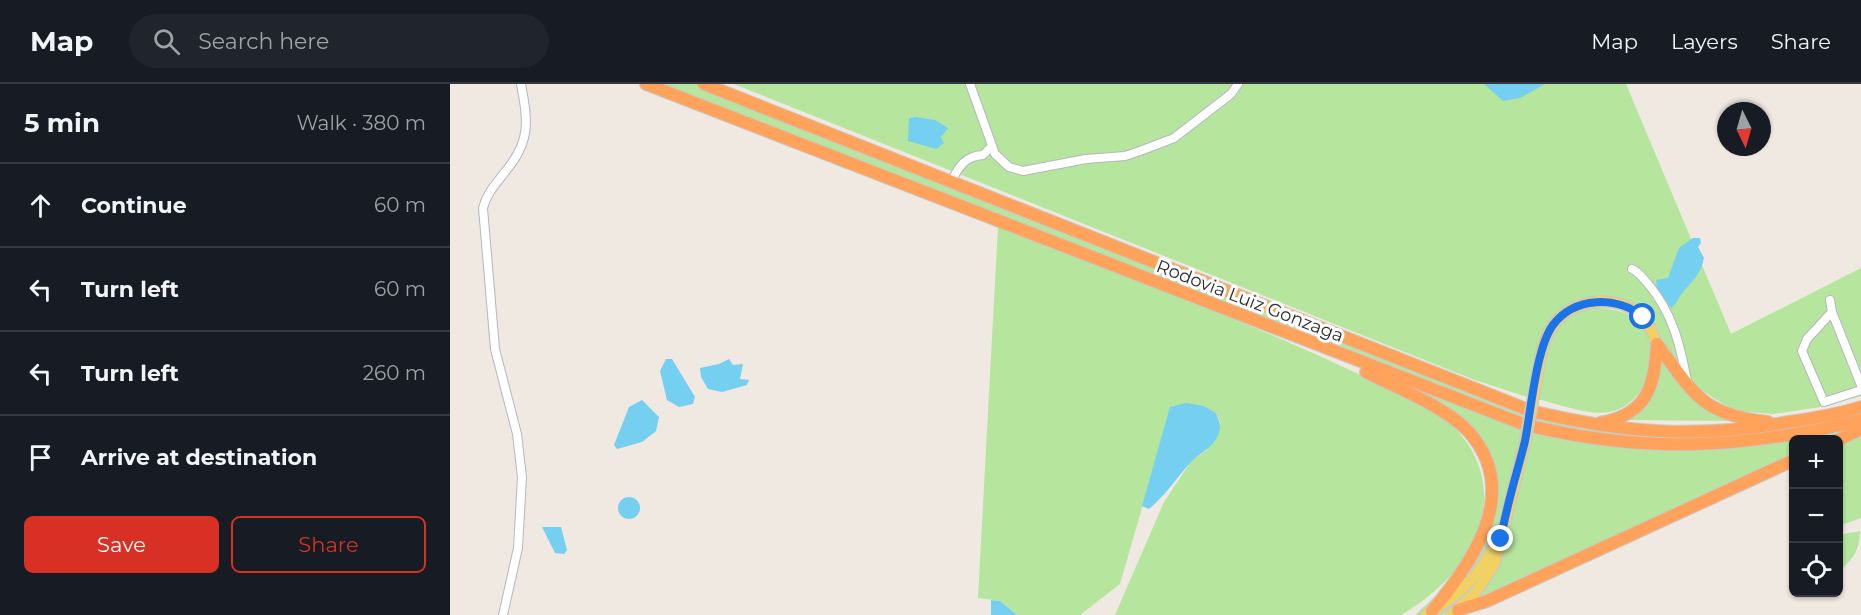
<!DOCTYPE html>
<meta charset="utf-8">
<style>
body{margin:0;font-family:Montserrat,sans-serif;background:#20242c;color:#f1f3f6}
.controls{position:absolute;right:18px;bottom:18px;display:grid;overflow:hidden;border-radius:9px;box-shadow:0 2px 4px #0004}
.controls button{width:54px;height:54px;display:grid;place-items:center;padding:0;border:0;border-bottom:2px solid #363941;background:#171b24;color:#f1f3f6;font:30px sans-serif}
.compass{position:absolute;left:1267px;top:18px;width:54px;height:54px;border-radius:50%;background:#171b24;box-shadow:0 2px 4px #0004;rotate:175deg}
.stop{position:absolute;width:18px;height:18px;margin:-14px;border:4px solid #1a73e8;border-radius:50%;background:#fff}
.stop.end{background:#1a73e8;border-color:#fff;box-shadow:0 2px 6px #0008}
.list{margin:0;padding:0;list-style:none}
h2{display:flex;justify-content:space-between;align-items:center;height:78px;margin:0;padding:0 24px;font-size:26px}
h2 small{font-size:20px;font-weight:400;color:#9ea1a6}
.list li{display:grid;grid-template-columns:39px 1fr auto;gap:18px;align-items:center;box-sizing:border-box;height:84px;padding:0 24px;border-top:2px solid #363941}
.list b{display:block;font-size:22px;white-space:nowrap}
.list em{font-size:20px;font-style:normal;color:#9ea1a6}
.actions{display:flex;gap:12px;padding:18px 24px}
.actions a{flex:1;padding:14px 0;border:2px solid #d93025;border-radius:9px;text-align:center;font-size:21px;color:#d93025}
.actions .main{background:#d93025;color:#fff}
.icon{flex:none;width:33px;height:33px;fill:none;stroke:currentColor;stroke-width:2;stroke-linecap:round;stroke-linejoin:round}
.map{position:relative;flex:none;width:1411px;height:531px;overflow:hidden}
header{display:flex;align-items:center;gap:36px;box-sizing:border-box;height:84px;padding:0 30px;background:#171b24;border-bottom:2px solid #363941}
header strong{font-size:28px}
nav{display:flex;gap:33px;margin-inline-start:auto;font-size:21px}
.search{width:420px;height:54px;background:#20242c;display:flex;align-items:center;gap:15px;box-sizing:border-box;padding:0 21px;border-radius:33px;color:#9ea1a6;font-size:22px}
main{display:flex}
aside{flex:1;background:#171b24}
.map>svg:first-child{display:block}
.green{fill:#b6e59e}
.water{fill:#75cff0}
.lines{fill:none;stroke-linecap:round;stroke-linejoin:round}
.minor-casing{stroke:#b4b7c1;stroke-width:10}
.major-casing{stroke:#c9c9c9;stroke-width:13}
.highway-casing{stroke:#c9c9c9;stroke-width:14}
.minor{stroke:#fff;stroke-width:8}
.major{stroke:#f2d163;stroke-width:10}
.highway{stroke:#ffa35c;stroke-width:12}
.major-bridge-casing{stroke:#c9c9c9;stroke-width:13;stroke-linecap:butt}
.major-bridge{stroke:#f2d163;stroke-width:10}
.route{stroke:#1a73e8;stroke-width:8}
.labels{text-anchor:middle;stroke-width:6;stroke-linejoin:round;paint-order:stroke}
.street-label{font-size:18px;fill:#2e2e2e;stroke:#fff}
</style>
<header>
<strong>Map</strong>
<div class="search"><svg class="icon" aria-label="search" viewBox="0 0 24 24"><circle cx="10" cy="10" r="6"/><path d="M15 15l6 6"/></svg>Search here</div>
<nav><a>Map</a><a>Layers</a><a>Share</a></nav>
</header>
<main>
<aside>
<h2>5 min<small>Walk · 380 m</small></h2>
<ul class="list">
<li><svg class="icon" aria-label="ahead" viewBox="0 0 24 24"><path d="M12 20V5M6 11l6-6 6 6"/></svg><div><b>Continue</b></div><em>60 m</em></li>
<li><svg class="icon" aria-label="left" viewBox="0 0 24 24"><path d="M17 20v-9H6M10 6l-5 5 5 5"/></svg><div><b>Turn left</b></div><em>60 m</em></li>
<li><svg class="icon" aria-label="left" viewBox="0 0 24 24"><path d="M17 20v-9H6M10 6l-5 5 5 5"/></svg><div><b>Turn left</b></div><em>260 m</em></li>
<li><svg class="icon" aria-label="arrive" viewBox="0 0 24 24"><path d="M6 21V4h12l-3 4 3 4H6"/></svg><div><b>Arrive at destination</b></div></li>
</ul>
<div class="actions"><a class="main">Save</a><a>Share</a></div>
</aside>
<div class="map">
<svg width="1411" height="531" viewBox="0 0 1411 531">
<rect width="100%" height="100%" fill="#efe9e1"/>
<g class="green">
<path d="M202,0h50l826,326 -16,67 19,-66 168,22 162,-24v18l-30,12 -37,1 -1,16 -351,159h-27l43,-40 19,-29 16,-58 -24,-56 -82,-55z"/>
<path d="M284,0h892l105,250 130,-66v128l-40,11 -48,7 -39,-3 -36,-23 -21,-25 -27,-44 -8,-7 -60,-12 -15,6 -18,15 -5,10 -17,66 -55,-18z"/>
<path d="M548,143c119,46 240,90 356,145 23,11 76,33 93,48 73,67 28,153 -46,195h-286l49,-113 28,-42 15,-10 13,-28 -4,-9c-16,-9 -28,-10 -45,-6l-51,177 -40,31h-63l-17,-14 -22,-3z"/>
<path d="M1146,224c19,1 37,4 50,20 22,29 -4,78 -36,84 -22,4 -51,-8 -73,-13 7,-38 10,-87 59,-91z"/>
<path d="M1210,269c24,35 32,49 71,68l-107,-1 15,-9z"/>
<path d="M1411,351v83l-22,8v-80z"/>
<path d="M1410,447c-1,19 -6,28 -21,40v-36z"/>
</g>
<g class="water">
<path d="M1034,0h61l-25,14 -17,3z"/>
<path d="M466,33l19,3 13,8 -7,9 3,6 -8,6 -28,-8 1,-23z"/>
<path d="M1243,154h7l1,5 -3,4 6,11c-3,16 -11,22 -21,34 -5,5 -5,11 -12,16l-14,-20 -1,-8 12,-2 11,-30z"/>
<path d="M216,275h6l23,38 -2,7 -14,3 -12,-7 -7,-29z"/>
<path d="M279,275l4,6 10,-1 -3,15 9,1 -2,5 -25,7 -14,-3 -7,-12 -1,-9 19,-4z"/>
<path d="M192,316l17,17 -3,14 -14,11 -25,7 -3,-4 15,-38z"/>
<path d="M736,319l18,3 12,7c3,7 6,15 2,22 -5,13 -17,17 -26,26 -15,16 -26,34 -43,48l-7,-3 28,-99z"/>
<circle cx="179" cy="424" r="11"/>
<path d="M92,443h19l6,23 -3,4 -9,-1z"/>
<path d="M541,516l9,1 17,14h-26z"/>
</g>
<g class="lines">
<g class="minor-casing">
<g id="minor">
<path d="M520,0l25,70 14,13 14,4 63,-12 39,-3 15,-5 34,-13 57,-44 7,-10"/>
<path d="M501,98c8,-16 14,-26 32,-27l8,-8"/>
<path d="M1182,185c7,3 11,9 17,16 24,29 31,60 38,96"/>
<path d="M1380,216l2,12 29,73"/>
<path d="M1382,228l-25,27 -5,12 22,51 37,-12"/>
<path d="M53,531l15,-67 4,-71 -5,-43 -22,-85 -12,-141c4,-15 12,-23 22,-36 26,-31 23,-50 16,-88"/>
</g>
</g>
<g class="major-casing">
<g id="major">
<path d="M1085,305c4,-20 5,-46 18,-63 18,-26 59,-32 84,-14 11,8 15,20 20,32"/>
<path d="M976,531c33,-19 54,-40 71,-74"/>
<path d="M1001,531l25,-23 19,-29 30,-121"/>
</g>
</g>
<g class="highway-casing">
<g id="highway">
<path d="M196,0l877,340c119,30 220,25 338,-4"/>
<path d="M254,0l827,327c93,22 164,28 258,11 25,-4 49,-7 72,-15"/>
<path d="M1207,260c37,50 45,71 111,78"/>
<path d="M916,288c31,16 80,35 103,60 53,60 4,130 -37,179"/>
<path d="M1150,339c48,-9 54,-36 57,-79"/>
<path d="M1388,356l23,-11"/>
<path d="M1008,526l29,-9 307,-141"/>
</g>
</g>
<use href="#minor" class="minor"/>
<use href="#major" class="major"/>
<use href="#highway" class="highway"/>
<g class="major-bridge-casing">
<path id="major-bridge" d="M1075,358l10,-53"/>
</g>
<use href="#major-bridge" class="major-bridge"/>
</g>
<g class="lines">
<path class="route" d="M1051,455c5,-33 16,-65 24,-98 6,-30 11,-93 28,-116 21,-28 64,-30 90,-8"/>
</g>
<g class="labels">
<g class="street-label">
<text transform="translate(800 217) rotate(21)" y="6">Rodovia Luiz Gonzaga</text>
</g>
</g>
</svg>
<div class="controls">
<button>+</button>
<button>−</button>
<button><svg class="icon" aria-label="locate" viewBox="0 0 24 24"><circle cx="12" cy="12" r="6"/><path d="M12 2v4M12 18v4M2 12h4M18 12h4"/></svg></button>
</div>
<svg class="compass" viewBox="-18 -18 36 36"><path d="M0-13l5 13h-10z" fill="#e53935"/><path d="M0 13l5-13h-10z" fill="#9ea1a6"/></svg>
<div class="stop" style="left:1193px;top:233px"></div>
<div class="stop end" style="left:1051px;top:455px"></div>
</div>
</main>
